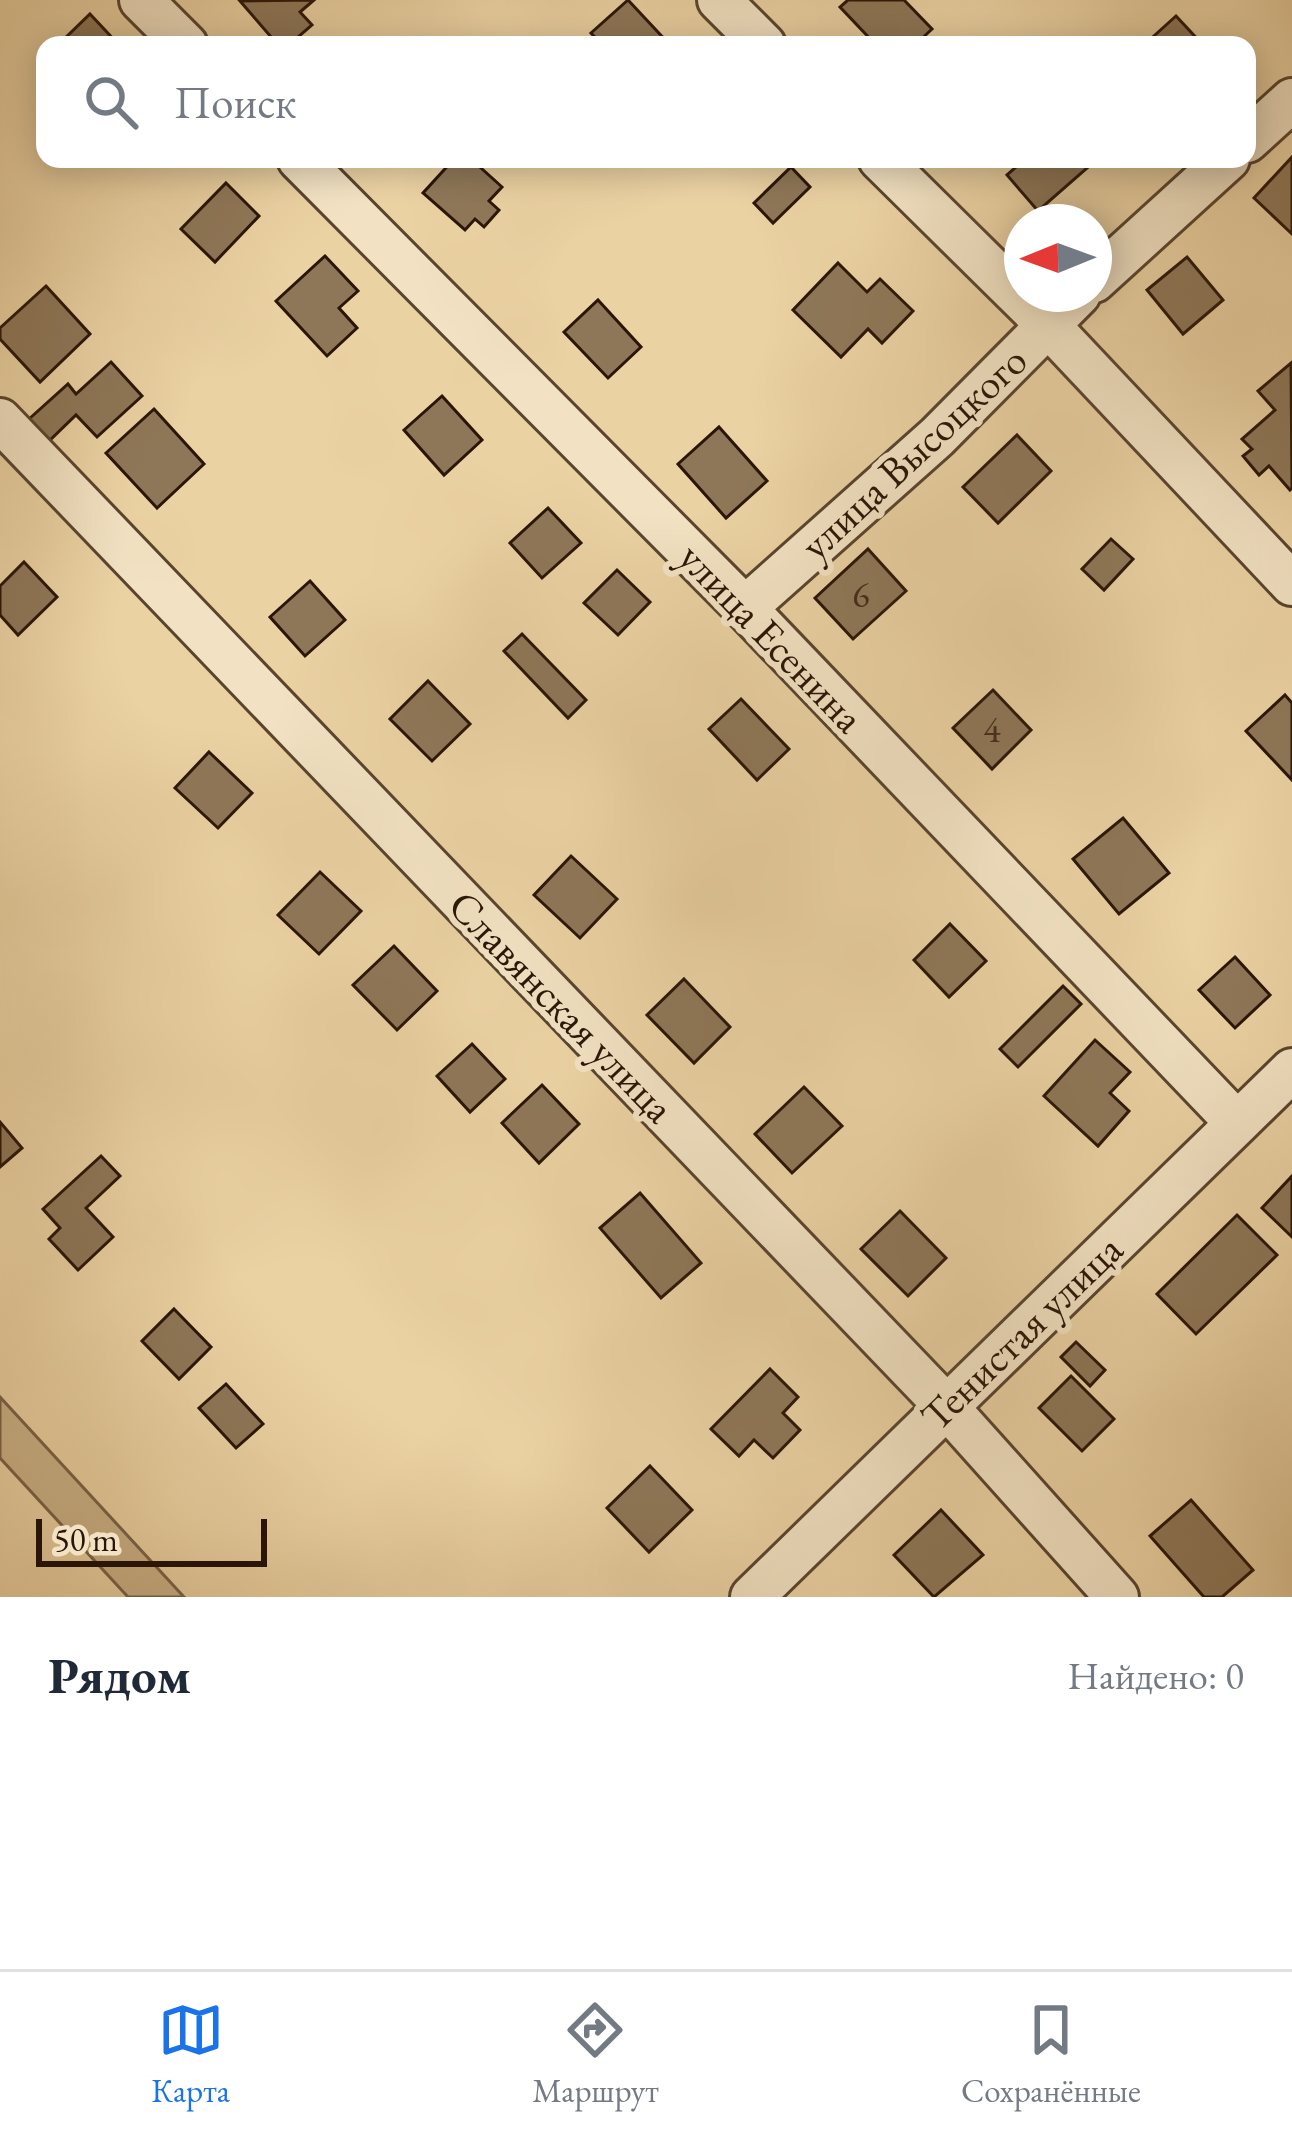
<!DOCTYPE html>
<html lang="ru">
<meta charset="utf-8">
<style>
body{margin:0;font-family:"EB Garamond",serif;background:#f2f2f3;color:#1f2937}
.compass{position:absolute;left:1004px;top:204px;width:108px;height:108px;border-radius:50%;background:#fff;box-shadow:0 6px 30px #0003;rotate:269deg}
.scale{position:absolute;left:36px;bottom:30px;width:231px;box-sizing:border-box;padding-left:12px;border:6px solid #2a1507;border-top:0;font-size:33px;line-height:42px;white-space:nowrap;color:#2a1507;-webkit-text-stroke:9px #f2e2c3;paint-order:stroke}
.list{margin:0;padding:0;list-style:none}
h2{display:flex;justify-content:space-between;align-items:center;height:156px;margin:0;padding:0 48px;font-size:51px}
h2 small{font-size:39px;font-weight:400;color:#747a83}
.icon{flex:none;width:66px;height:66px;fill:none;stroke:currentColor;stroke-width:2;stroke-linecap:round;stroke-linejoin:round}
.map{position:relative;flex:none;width:1292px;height:1597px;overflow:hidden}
.search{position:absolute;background:#fff;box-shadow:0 6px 30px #0003;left:36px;right:36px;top:36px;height:132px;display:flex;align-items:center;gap:30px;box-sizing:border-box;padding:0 42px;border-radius:24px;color:#747a83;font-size:45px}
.sheet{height:372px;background:#fff}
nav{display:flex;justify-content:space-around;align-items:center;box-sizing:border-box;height:168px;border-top:3px solid #e0e1e3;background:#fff;font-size:33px;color:#747a83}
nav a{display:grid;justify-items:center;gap:6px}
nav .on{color:#1a73e8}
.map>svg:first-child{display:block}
.green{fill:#cab288;stroke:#7a6448;stroke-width:3}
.building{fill:#8e7758;stroke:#2a1507;stroke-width:3}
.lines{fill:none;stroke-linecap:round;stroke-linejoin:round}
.minor-casing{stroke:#5a442e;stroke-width:48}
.minor{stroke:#f2e2c3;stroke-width:42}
.labels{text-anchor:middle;stroke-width:12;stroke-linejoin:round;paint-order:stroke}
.number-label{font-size:36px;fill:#432e1b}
.street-label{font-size:42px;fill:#2a1507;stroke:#f2e2c3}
</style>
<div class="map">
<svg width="1292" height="1597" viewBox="0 0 1292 1597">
<rect width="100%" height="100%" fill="#ebd2a3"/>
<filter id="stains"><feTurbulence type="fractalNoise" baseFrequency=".00167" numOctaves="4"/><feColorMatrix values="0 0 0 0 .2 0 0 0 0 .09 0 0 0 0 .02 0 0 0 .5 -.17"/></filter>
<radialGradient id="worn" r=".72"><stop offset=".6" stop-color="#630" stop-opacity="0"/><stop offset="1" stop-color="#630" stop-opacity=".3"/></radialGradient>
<path class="green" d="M0,1397l184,200h-56l-128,-139z"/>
<g class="building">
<path d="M314,0l-14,12 12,13 -23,20h-11l-38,-44z"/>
<path d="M628,0l42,45h-68l-11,-12z"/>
<path d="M848,0h56l28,29 -17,16h-39l-36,-38z"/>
<path d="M90,14l29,31h-61z"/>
<path d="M1176,16l27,29h-59z"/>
<path d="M1292,157v77l-38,-36z"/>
<path d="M454,159h17l31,28 -13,14 10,9 -15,17 -9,-8 -10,11 -42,-37z"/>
<path d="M1025,159h66l3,3 -56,49 -31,-36z"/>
<path d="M791,167l19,20 -37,36 -19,-20z"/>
<path d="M226,183l33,33 -44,46 -34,-33z"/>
<path d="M325,256l33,35 -19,17 18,20 -30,28 -51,-55z"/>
<path d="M1187,257l36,43 -40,34 -36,-44z"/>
<path d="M838,263l29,29 13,-13 33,32 -31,32 -14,-14 -27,28 -48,-47z"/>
<path d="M46,286l44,48 -50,48 -40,-43v-11z"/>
<path d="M598,300l43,47 -33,31 -44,-46z"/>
<path d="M111,362l31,34 -45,41 -21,-22 -27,26 -20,-22 39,-35 8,10z"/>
<path d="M1291,363l1,125 -2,2 -21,-24 -10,9 -16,-19 9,-7 -10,-10 33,-29 -17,-19z"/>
<path d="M442,396l40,44 -38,35 -40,-45z"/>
<path d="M154,409l50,55 -47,44 -51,-55z"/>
<path d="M719,427l48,54 -41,37 -48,-54z"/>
<path d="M1017,435l34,36 -53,52 -35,-36z"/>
<path d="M548,508l33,35 -39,35 -32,-35z"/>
<path d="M1111,539l22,20 -29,31 -22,-21z"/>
<path d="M868,549l38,42 -53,48 -38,-41z"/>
<path d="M24,562l33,35 -39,38 -18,-20v-29z"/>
<path d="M617,570l33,32 -32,33 -34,-32z"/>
<path d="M310,581l35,39 -40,36 -35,-39z"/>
<path d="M522,634l64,66 -18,18 -64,-67z"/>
<path d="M428,681l42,43 -38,37 -42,-42z"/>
<path d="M993,690l38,40 -39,39 -39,-41z"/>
<path d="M1285,695l7,8v77l-46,-49z"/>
<path d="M741,699l48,50 -32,31 -48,-51z"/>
<path d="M209,752l43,41 -34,35 -43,-40z"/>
<path d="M1123,818l46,55 -50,41 -46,-55z"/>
<path d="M571,856l46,43 -37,39 -46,-43z"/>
<path d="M320,872l41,39 -42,43 -41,-39z"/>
<path d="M950,924l36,37 -37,36 -35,-37z"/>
<path d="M394,946l43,45 -40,39 -44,-45z"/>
<path d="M1235,957l35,38 -35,33 -36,-38z"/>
<path d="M684,979l46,48 -36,36 -47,-48z"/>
<path d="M1063,986l18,18 -63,63 -18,-18z"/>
<path d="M1095,1040l35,32 -20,21 19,18 -31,35 -54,-50z"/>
<path d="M472,1044l33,35 -35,33 -33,-36z"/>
<path d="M542,1085l37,39 -40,39 -37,-40z"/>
<path d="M804,1087l38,39 -50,47 -37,-39z"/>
<path d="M0,1122l22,26 -22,19z"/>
<path d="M101,1156l19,20 -34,32 27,29 -35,33 -29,-31 11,-11 -17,-19z"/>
<path d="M1292,1176v61l-30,-29z"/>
<path d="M640,1193l61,70 -40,35 -61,-70z"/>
<path d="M900,1211l46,47 -38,38 -47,-47z"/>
<path d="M1237,1215l40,40 -81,79 -39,-40z"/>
<path d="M174,1309l37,38 -32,32 -37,-38z"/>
<path d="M1076,1342l29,28 -15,16 -29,-29z"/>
<path d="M770,1369l28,28 -15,16 17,17 -27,28 -19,-18 -15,16 -28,-27z"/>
<path d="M1071,1376l43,43 -32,32 -43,-43z"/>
<path d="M226,1384l37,40 -27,24 -37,-40z"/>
<path d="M650,1466l42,44 -43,42 -42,-44z"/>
<path d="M1191,1500l62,70 -31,27h-18l-54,-61z"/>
<path d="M941,1510l42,45 -49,42 -40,-42z"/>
</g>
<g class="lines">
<g class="minor-casing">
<g id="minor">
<path d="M141,0l45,45"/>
<path d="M719,0l45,45"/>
<path d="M1247,141l45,-41"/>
<path d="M299,159l446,449 492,515"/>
<path d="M880,159l167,165 245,260"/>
<path d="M1094,281l134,-122"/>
<path d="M0,420l945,985 172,192"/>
<path d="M745,608l192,-171 142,-143"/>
<path d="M752,1597l540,-527"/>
</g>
</g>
<use href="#minor" class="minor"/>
</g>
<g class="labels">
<g class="number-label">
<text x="861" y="607">6</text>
<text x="992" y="742">4</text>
</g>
<g class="street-label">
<text transform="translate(913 452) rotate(-43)" y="15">улица Высоцкого</text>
<text transform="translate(772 637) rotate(46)" y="15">улица Есенина</text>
<text transform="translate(562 1006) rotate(46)" y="15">Славянская улица</text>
<text transform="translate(1021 1332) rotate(-44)" y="15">Тенистая улица</text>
</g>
</g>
<rect width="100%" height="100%" filter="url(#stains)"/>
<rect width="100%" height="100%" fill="url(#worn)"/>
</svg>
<svg class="compass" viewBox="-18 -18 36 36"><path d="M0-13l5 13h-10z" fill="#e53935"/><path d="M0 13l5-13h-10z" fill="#747a83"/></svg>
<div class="scale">50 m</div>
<div class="search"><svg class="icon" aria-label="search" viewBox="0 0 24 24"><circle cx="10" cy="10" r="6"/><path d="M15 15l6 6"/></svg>Поиск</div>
</div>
<section class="sheet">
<h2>Рядом<small>Найдено: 0</small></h2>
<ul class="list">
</ul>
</section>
<nav>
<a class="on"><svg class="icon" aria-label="map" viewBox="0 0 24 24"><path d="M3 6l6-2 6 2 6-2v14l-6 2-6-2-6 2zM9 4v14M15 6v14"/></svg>Карта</a>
<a><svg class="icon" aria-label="directions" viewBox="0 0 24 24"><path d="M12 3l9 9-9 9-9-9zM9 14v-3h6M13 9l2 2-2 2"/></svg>Маршрут</a>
<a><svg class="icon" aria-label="saved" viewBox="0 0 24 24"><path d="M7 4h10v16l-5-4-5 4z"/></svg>Сохранённые</a>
</nav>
